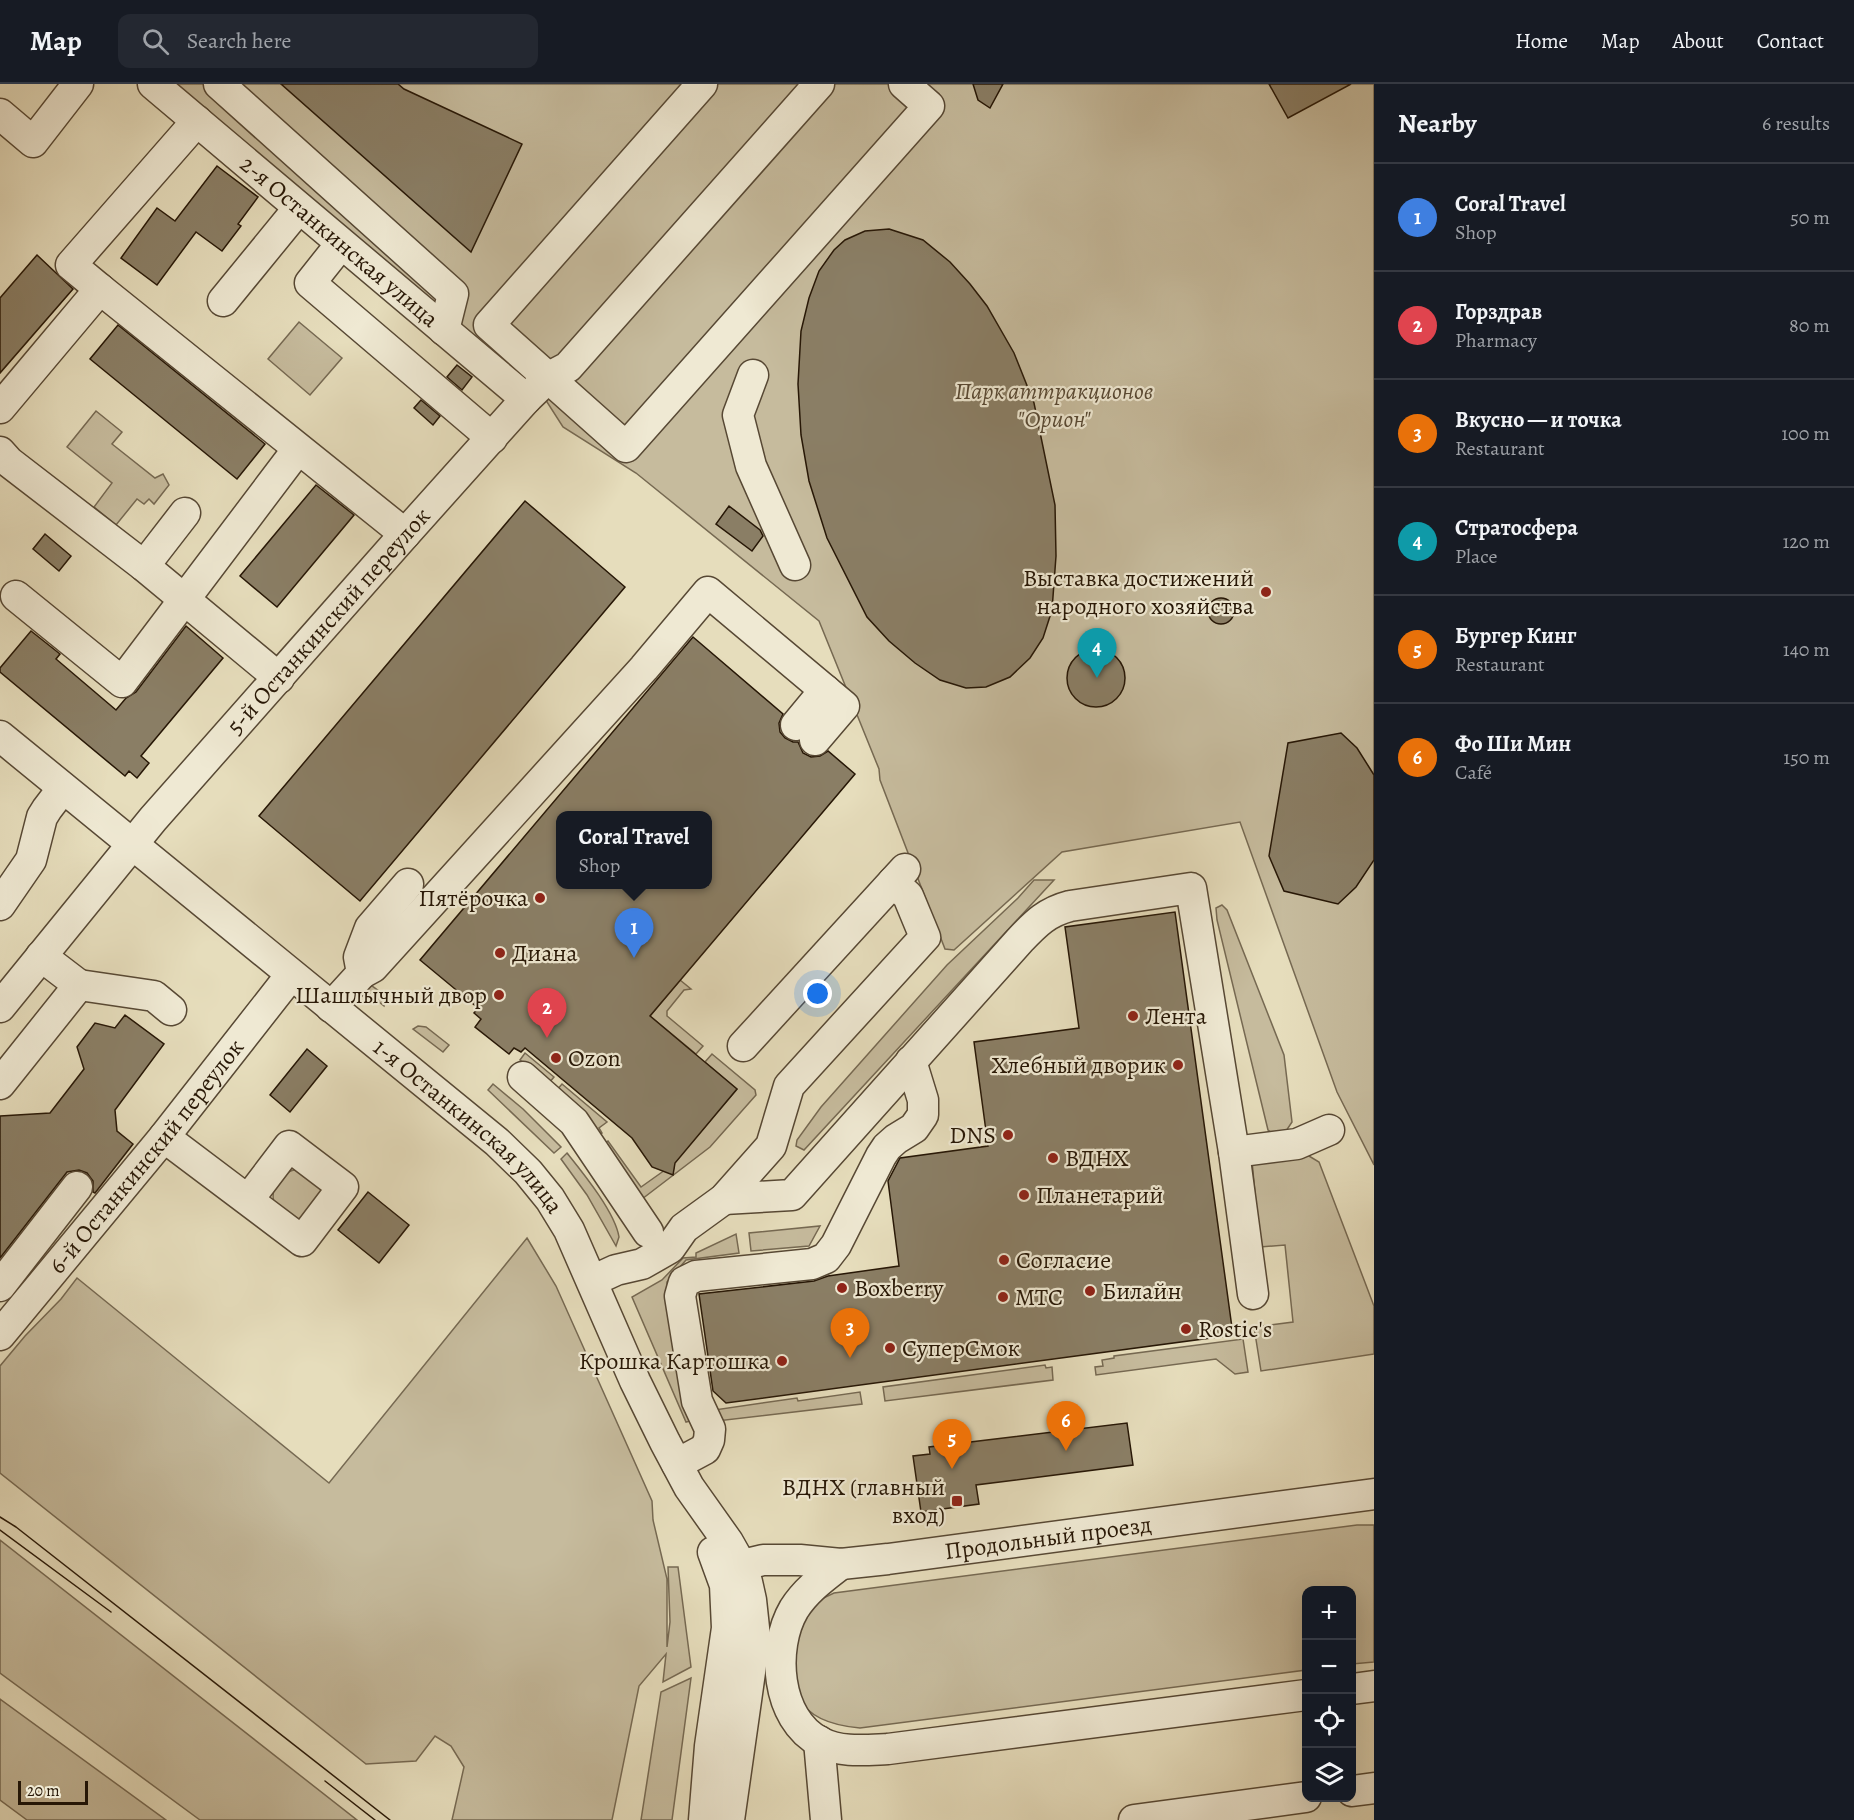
<!DOCTYPE html>
<meta charset="utf-8">
<style>
body{margin:0;font-family:Alegreya,serif;background:#242831;color:#f1f3f6}
.controls{position:absolute;right:18px;bottom:18px;display:grid;overflow:hidden;border-radius:12px;box-shadow:0 6px 24px #0002}
.controls button{width:54px;height:54px;display:grid;place-items:center;padding:0;border:0;border-bottom:2px solid #363941;background:#171b24;color:#f1f3f6;font:30px sans-serif}
.scale{position:absolute;left:18px;bottom:15px;width:70px;box-sizing:border-box;padding-left:6px;border:3px solid #271706;border-top:0;font-size:16px;line-height:21px;white-space:nowrap;color:#271706;-webkit-text-stroke:4px #efe9d3;paint-order:stroke}
.you{position:absolute;left:818px;top:910px;width:21px;height:21px;margin:-15px;border:4px solid #fff;border-radius:50%;background:#1a73e8;box-shadow:0 0 0 9px #1a73e833}
.badge{display:grid;place-items:center;width:39px;height:39px;border-radius:50%;background:#db2777;color:#fff;font-size:20px;font-weight:700}
.pin{position:absolute;translate:-50% -50px;filter:drop-shadow(0 2px 3px #0008)}
.pin::after{content:'';position:absolute;top:32px;width:21px;height:18px;background:inherit;clip-path:polygon(0 0,100% 0,50% 100%)}
.popup{position:absolute;left:556px;top:727px;width:156px;height:78px;box-sizing:border-box;display:grid;place-content:center;border-radius:12px;background:#171b24;filter:drop-shadow(0 2px 4px #0005);font-size:20px;white-space:nowrap;color:#9ea1a6}
.popup b{font-size:22px;color:#f1f3f6}
.popup::after{content:'';position:absolute;left:50%;top:100%;margin-left:-12px;border:12px solid transparent;border-top-color:#171b24}
.list{margin:0;padding:0;list-style:none}
h2{display:flex;justify-content:space-between;align-items:center;height:78px;margin:0;padding:0 24px;font-size:26px}
h2 small{font-size:20px;font-weight:400;color:#9ea1a6}
.list li{display:grid;grid-template-columns:39px 1fr auto;gap:18px;align-items:center;box-sizing:border-box;height:108px;padding:0 24px;border-top:2px solid #363941}
.list b{display:block;font-size:22px;white-space:nowrap}
.list p{margin:0;font-size:20px;white-space:nowrap;color:#9ea1a6}
.list em{font-size:20px;font-style:normal;color:#9ea1a6}
.icon{flex:none;width:33px;height:33px;fill:none;stroke:currentColor;stroke-width:2;stroke-linecap:round;stroke-linejoin:round}
.map{position:relative;flex:none;width:1374px;height:1736px;overflow:hidden}
header{display:flex;align-items:center;gap:36px;box-sizing:border-box;height:84px;padding:0 30px;background:#171b24;border-bottom:2px solid #363941}
header strong{font-size:28px}
nav{display:flex;gap:33px;margin-inline-start:auto;font-size:21px}
.search{width:420px;height:54px;background:#242831;display:flex;align-items:center;gap:15px;box-sizing:border-box;padding:0 21px;border-radius:12px;color:#9ea1a6;font-size:22px}
main{display:flex}
aside{flex:1;background:#171b24}
.map>svg:first-child{display:block}
.green{fill:#c6bb9d;stroke:#766952;stroke-width:1.5}
.building{fill:#8a7e65;stroke:#271706;stroke-width:1.5;fill-rule:evenodd}
.lines{fill:none;stroke-linecap:round;stroke-linejoin:round}
.minor-casing{stroke:#574834;stroke-width:33}
.minor{stroke:#efe9d3;stroke-width:30}
.tram{stroke:#271706;stroke-width:1.5}
.poi-dot{fill:#8f2418;stroke:#efe9d3;stroke-width:2}
.labels{text-anchor:middle;stroke-width:4.5;stroke-linejoin:round;paint-order:stroke}
.street-label{font-size:24px;fill:#271706;stroke:#efe9d3}
.park-label{font-size:24px;font-style:italic;fill:#574833;stroke:#efe9d3}
.poi-label{font-size:24px;fill:#271706;stroke:#efe9d3;text-anchor:start}
</style>
<header>
<strong>Map</strong>
<div class="search"><svg class="icon" aria-label="search" viewBox="0 0 24 24"><circle cx="10" cy="10" r="6"/><path d="M15 15l6 6"/></svg>Search here</div>
<nav><a>Home</a><a>Map</a><a>About</a><a>Contact</a></nav>
</header>
<main>
<div class="map">
<svg width="1374" height="1736" viewBox="0 0 1374 1736">
<rect width="100%" height="100%" fill="#e6ddbc"/>
<filter id="stains"><feTurbulence type="fractalNoise" baseFrequency=".00333" numOctaves="4"/><feColorMatrix values="0 0 0 0 .2 0 0 0 0 .09 0 0 0 0 .02 0 0 0 .5 -.17"/></filter>
<radialGradient id="worn" r=".72"><stop offset=".6" stop-color="#630" stop-opacity="0"/><stop offset="1" stop-color="#630" stop-opacity=".3"/></radialGradient>
<g class="green">
<path d="M171,0h1203v1081l-37,-73 -97,-270 -178,30 -108,98 -9,-1 -65,-169 -1,-11 -60,-148 -183,-148 -73,-46 -39,-61 -6,6 -11,-1z"/>
<path d="M299,238l43,36 -32,37 -42,-36z"/>
<path d="M96,327l26,21 -10,12 43,34 8,-4 6,11 -15,19 -5,-5 -5,5 -7,-5 -21,26 -22,-18 18,-24 -45,-36z"/>
<path d="M1034,796h20l-250,270 -8,-4 1,-6 24,-33 126,-142 71,-67z"/>
<path d="M1222,821l5,5 57,145 8,67 -6,9 -14,2 -4,-3 -51,-210 -1,-12z"/>
<path d="M680,896l11,9 -7,1 -17,21v5l36,30 -7,8 -46,-38z"/>
<path d="M368,899c8,6 19,11 16,23l-26,-21z"/>
<path d="M418,942l8,1 23,18 -6,7 -30,-23z"/>
<path d="M525,969l29,24 -6,7 -28,-24z"/>
<path d="M712,970l43,36 1,5 -46,52 -68,52 -43,-52 9,-6 33,46 24,-17 7,3 2,-5 -2,-3 65,-76 -32,-27z"/>
<path d="M493,1000l30,25 38,38 -7,6 -66,-63z"/>
<path d="M562,1000l45,38 -8,6 3,5 -9,6 -37,-48z"/>
<path d="M567,1069c16,20 48,59 52,84l-3,9 -29,-51 -26,-36z"/>
<path d="M1304,1069l15,9 55,144v48l-113,17 -7,-44 39,-5 -8,-77 -25,2 -8,-86z"/>
<path d="M299,1085l18,8 7,18 -8,19 -18,7 -24,-17c-4,-19 5,-32 25,-35z"/>
<path d="M820,1142l-11,20 -58,5 -2,-18z"/>
<path d="M736,1150l3,19 -53,7 -19,22 2,17 25,121 -8,2 -54,-125 30,-17 21,-22 13,-1v-4z"/>
<path d="M527,1154l29,48 96,215 1,19 14,59v68l3,-25 -2,-55h10l13,100 -28,15 3,-28 -27,32 -27,134h-160l12,-53 -13,-21 -16,-10 -19,25 -50,3 -366,-291v-107l25,-30 36,-37 16,-21 252,205z"/>
<path d="M1243,1255l5,33 -13,2 -19,-15 -120,16 -1,-8 8,-1 -1,-6 12,-2v-2z"/>
<path d="M1045,1281l1,3 6,-1 1,13 -168,21 -2,-14z"/>
<path d="M860,1308l2,12 -145,17 -3,-11 83,-12 1,3z"/>
<path d="M1357,1441h17v137l-22,2v-74h-46v80l-446,58c-23,-2 -50,-8 -61,-30 -6,-10 -7,-47 -9,-61l27,-36 17,-8z"/>
<path d="M0,1456l357,280h-157l-200,-147z"/>
<path d="M691,1594l-19,142h-31l20,-128z"/>
<path d="M0,1615l166,121h-139l-27,-20z"/>
</g>
<g class="building">
<path d="M281,0h117l6,5 118,55 -51,108z"/>
<path d="M973,0h30l-13,24 -12,-8z"/>
<path d="M1269,0h82l-63,34z"/>
<path d="M217,82l41,31 -20,27 3,2 -19,25 -26,-19 -39,53 -36,-27 36,-50 18,13z"/>
<path d="M889,145l34,11 27,22 20,22 17,22 27,47 20,50 21,102 1,51 -4,54 -9,28 -13,20 -20,19 -24,10 -20,1 -26,-8 -25,-17 -26,-22 -22,-24 -40,-79 -18,-57 -8,-46 -3,-51 3,-53 8,-33 10,-27 15,-21 11,-10 20,-9z"/>
<path d="M37,171l36,34 -73,84v-75z"/>
<path d="M118,241l147,119 -28,35 -147,-120z"/>
<path d="M457,281l15,12 -10,13 -15,-13z"/>
<path d="M421,316l19,16 -7,9 -19,-17z"/>
<path d="M316,401l38,30 -77,92 -37,-31z"/>
<path d="M525,417l100,86 -265,314 -101,-85z"/>
<path d="M729,422l31,24 3,6 -11,15 -36,-27z"/>
<path d="M45,450l26,22 -12,15 -26,-22z"/>
<circle cx="1221" cy="527" r="13"/>
<path d="M186,542l37,32 -82,98 8,7 -12,15 -8,-7 -4,5 -125,-104v-4l31,-37 29,23 -4,5 60,51 10,-12 10,-6z"/>
<path d="M693,553l90,77 -4,9 1,9 5,6 8,4h5l5,11 8,4 9,-1 8,-5 27,23 -205,242 87,73 -62,74 -2,12 -21,-8 -20,-29 -107,-90 -4,4 -7,-4 -5,6 -34,-27 6,-8 -7,-6 4,-5 -58,-48zM561,732h147v69h-147z"/>
<circle cx="1096" cy="594" r="29"/>
<path d="M1341,649l16,15 17,27v85l-18,27 -18,17 -54,-13 -15,-35 19,-113z"/>
<path d="M1175,828l58,423 -507,68 -13,-12 -14,-97 115,-13 14,-5 71,-10 -11,-85 12,-23 88,-12 -14,-104 105,-14 -14,-101z"/>
<path d="M125,931l39,29 -49,66 2,21 16,13 -38,49 -2,-1v-11l-6,-8 -8,-3 -12,2 -67,86v-142l50,-3 34,-44 -7,-22 18,-24 20,5z"/>
<path d="M307,965l20,17 -37,46 -20,-17z"/>
<path d="M368,1108l41,33 -30,38 -41,-33z"/>
<path d="M1127,1339l6,42 -157,20 3,19 -58,8 -8,-56 17,-2 -1,-7z"/>
</g>
<g class="lines">
<g class="minor-casing">
<g id="minor">
<path id="s1" d="M153,0l373,315"/>
<path d="M219,0l234,210 -9,36"/>
<path d="M702,0l-213,241 137,122 303,-341 -25,-22"/>
<path d="M0,30l33,28 45,-58"/>
<path d="M341,160l-31,39 182,155"/>
<path d="M100,205l-29,-24 126,-144"/>
<path d="M223,217l76,-93"/>
<path d="M753,291l-15,40 13,51 44,99"/>
<path d="M0,324l100,-119 305,245"/>
<path d="M0,368l9,10 135,104 135,112"/>
<path d="M144,482l41,-53"/>
<path d="M16,512l106,86 176,-233"/>
<path d="M796,641l29,-35"/>
<path id="s2" d="M0,652l497,406 31,30 22,27 19,31 66,151 30,61 24,45 39,55 13,23 6,17 4,18 4,37 -26,183"/>
<path d="M0,821l31,-45 11,-43 5,-8 16,-21"/>
<path d="M362,889l11,-6 271,-299 64,-76 136,114 -29,34"/>
<path d="M79,901l75,11 17,14"/>
<path id="s3" d="M0,923l153,-188 252,-285 121,-135 23,-22 19,-10 251,-283"/>
<path d="M331,923l31,-34 -3,-16 11,-29 38,-44"/>
<path d="M743,962l162,-177"/>
<path d="M523,993l51,45 74,110"/>
<path d="M0,1000l79,-99 -38,-29"/>
<path d="M164,1053l138,104 41,-54 -54,-41 -41,54"/>
<path d="M1234,1068l63,-8 32,-14"/>
<path d="M724,1115l68,-4 228,-255c16,-17 27,-28 50,-34l121,-18 43,264 19,142"/>
<path d="M592,1197l24,-11 26,-6 28,-16 14,-20 40,-29 47,-53 18,-60 136,-149 -17,-41 -15,-14"/>
<path d="M0,1202l77,-99"/>
<path id="s4" d="M0,1251l164,-198 127,-162"/>
<path d="M677,1380l28,-15 4,-9 1,-11 -13,-28 -17,-105 4,-14 12,-6 116,-12 14,-6 10,-13 45,-89 6,-9 9,-8 18,-11 9,-13v-15l-12,-39"/>
<path d="M841,1480c-18,14 -35,26 -47,45 -23,39 -18,110 26,133 21,11 45,8 68,7l418,-54"/>
<path id="s5" d="M721,1486l42,-10h37l41,4 47,-5 486,-65"/>
<path d="M1352,1605l22,-3"/>
<path d="M819,1657l7,79"/>
<path d="M1352,1707l22,-3"/>
<path d="M704,1736l6,-74 17,-118 -2,-43 -12,-33"/>
<path d="M1134,1736l172,-23"/>
</g>
</g>
<use href="#minor" class="minor"/>
<g class="tram">
<path d="M0,1433l16,10 374,293"/>
<path d="M0,1446l111,82"/>
<path d="M325,1697l50,39"/>
</g>
</g>
<g class="poi-dot">
<circle cx="1266" cy="508" r="6"/>
<circle cx="540" cy="814" r="6"/>
<circle cx="500" cy="869" r="6"/>
<circle cx="499" cy="911" r="6"/>
<circle cx="1133" cy="932" r="6"/>
<circle cx="556" cy="974" r="6"/>
<circle cx="1178" cy="981" r="6"/>
<circle cx="1008" cy="1051" r="6"/>
<circle cx="1053" cy="1074" r="6"/>
<circle cx="1024" cy="1111" r="6"/>
<circle cx="1004" cy="1176" r="6"/>
<circle cx="842" cy="1204" r="6"/>
<circle cx="1090" cy="1207" r="6"/>
<circle cx="1003" cy="1213" r="6"/>
<circle cx="1186" cy="1245" r="6"/>
<circle cx="890" cy="1264" r="6"/>
<circle cx="782" cy="1277" r="6"/>
<rect x="951" y="1411" width="12" height="12" rx="3"/>
</g>
<g class="labels">
<g class="street-label">
<text dy="8" stroke="none"><textPath href="#s1" startOffset="244">2-я Останкинская улица</textPath></text>
<text dy="8" stroke="none"><textPath href="#s3" startOffset="507">5-й Останкинский переулок</textPath></text>
<text dy="8" stroke="none"><textPath href="#s2" startOffset="610">1-я Останкинская улица</textPath></text>
<text dy="8" stroke="none"><textPath href="#s4" startOffset="231">6-й Останкинский переулок</textPath></text>
<text dy="8" stroke="none"><textPath href="#s5" startOffset="330">Продольный проезд</textPath></text>
</g>
<g class="park-label">
<text x="1054" y="315">Парк аттракционов<tspan x="1054" dy="28">"Орион"</tspan></text>
</g>
<g class="poi-label">
<text x="1254" y="502" text-anchor="end">Выставка достижений<tspan x="1254" dy="28">народного хозяйства</tspan></text>
<text x="528" y="822" text-anchor="end">Пятёрочка</text>
<text x="512" y="877">Диана</text>
<text x="487" y="919" text-anchor="end">Шашлычный двор</text>
<text x="1145" y="940">Лента</text>
<text x="568" y="982">Ozon</text>
<text x="1166" y="989" text-anchor="end">Хлебный дворик</text>
<text x="996" y="1059" text-anchor="end">DNS</text>
<text x="1065" y="1082">ВДНХ</text>
<text x="1036" y="1119">Планетарий</text>
<text x="1016" y="1184">Согласие</text>
<text x="854" y="1212">Boxberry</text>
<text x="1102" y="1215">Билайн</text>
<text x="1015" y="1221">МТС</text>
<text x="1198" y="1253">Rostic's</text>
<text x="902" y="1272">СуперСмок</text>
<text x="770" y="1285" text-anchor="end">Крошка Картошка</text>
<text x="945" y="1411" text-anchor="end">ВДНХ (главный<tspan x="945" dy="28">вход)</tspan></text>
</g>
</g>
<rect width="100%" height="100%" filter="url(#stains)"/>
<rect width="100%" height="100%" fill="url(#worn)"/>
</svg>
<div class="controls">
<button>+</button>
<button>−</button>
<button><svg class="icon" aria-label="locate" viewBox="0 0 24 24"><circle cx="12" cy="12" r="6"/><path d="M12 2v4M12 18v4M2 12h4M18 12h4"/></svg></button>
<button><svg class="icon" aria-label="layers" viewBox="0 0 24 24"><path d="M12 4l9 5-9 5-9-5zM3 14l9 5 9-5"/></svg></button>
</div>
<div class="scale">20 m</div>
<div class="you"></div>
<div class="pin badge" style="left:634px;top:874px;background:#3f7fe0">1</div>
<div class="popup"><b>Coral Travel</b>Shop</div>
<div class="pin badge" style="left:547px;top:954px;background:#e0444e">2</div>
<div class="pin badge" style="left:850px;top:1274px;background:#e8710a">3</div>
<div class="pin badge" style="left:1097px;top:594px;background:#0f9aa8">4</div>
<div class="pin badge" style="left:952px;top:1385px;background:#e8710a">5</div>
<div class="pin badge" style="left:1066px;top:1367px;background:#e8710a">6</div>
</div>
<aside>
<h2>Nearby<small>6 results</small></h2>
<ul class="list">
<li><span class="badge" style="background:#3f7fe0">1</span><div><b>Coral Travel</b><p>Shop</p></div><em>50 m</em></li>
<li><span class="badge" style="background:#e0444e">2</span><div><b>Горздрав</b><p>Pharmacy</p></div><em>80 m</em></li>
<li><span class="badge" style="background:#e8710a">3</span><div><b>Вкусно — и точка</b><p>Restaurant</p></div><em>100 m</em></li>
<li><span class="badge" style="background:#0f9aa8">4</span><div><b>Стратосфера</b><p>Place</p></div><em>120 m</em></li>
<li><span class="badge" style="background:#e8710a">5</span><div><b>Бургер Кинг</b><p>Restaurant</p></div><em>140 m</em></li>
<li><span class="badge" style="background:#e8710a">6</span><div><b>Фо Ши Мин</b><p>Café</p></div><em>150 m</em></li>
</ul>
</aside>
</main>
